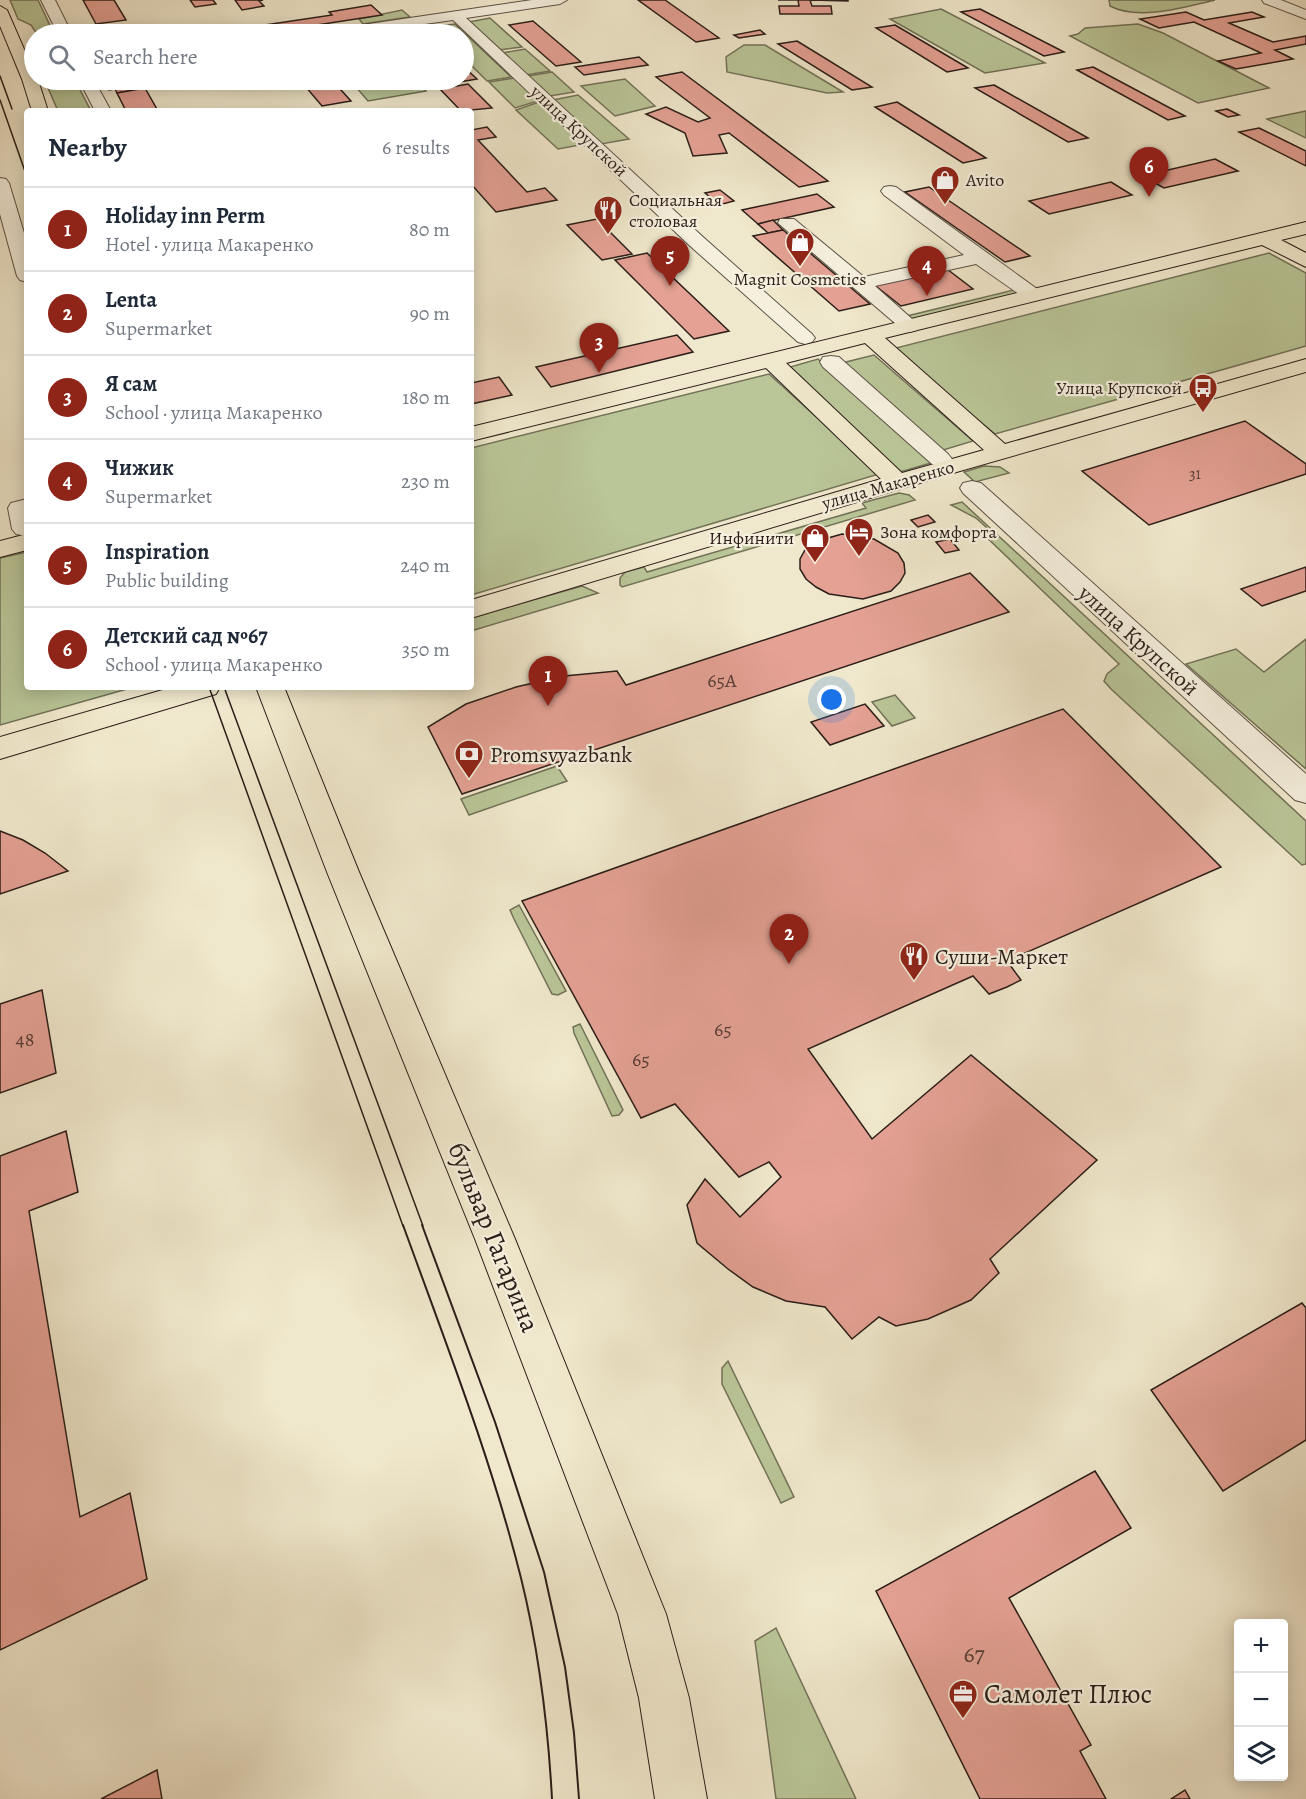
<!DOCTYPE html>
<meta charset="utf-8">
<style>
body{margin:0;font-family:Alegreya,serif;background:#f6f6f7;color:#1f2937}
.controls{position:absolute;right:18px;bottom:18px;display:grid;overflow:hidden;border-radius:6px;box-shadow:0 3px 15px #0003}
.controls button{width:54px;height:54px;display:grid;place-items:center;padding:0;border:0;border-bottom:2px solid #e0e1e3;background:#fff;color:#1f2937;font:30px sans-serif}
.you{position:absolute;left:832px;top:700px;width:21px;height:21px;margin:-15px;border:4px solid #fff;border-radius:50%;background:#1a73e8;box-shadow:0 0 0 9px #1a73e833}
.badge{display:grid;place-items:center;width:39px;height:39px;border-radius:50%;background:#8f2418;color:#fff;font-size:20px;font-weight:700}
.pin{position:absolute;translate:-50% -50px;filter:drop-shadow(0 2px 3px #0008)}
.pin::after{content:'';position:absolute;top:32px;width:21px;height:18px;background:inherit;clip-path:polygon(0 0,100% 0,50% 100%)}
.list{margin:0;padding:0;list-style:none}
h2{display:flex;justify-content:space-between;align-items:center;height:78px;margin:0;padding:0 24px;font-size:26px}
h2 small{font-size:20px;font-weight:400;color:#747a83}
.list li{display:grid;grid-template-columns:39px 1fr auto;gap:18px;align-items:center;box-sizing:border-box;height:84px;padding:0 24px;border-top:2px solid #e0e1e3}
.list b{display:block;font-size:22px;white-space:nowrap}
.list p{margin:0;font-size:20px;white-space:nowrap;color:#747a83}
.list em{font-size:20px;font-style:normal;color:#747a83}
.icon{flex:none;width:33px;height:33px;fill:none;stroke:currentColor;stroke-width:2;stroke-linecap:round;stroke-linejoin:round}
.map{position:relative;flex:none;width:1306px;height:1799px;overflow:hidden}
.search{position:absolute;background:#fff;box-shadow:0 3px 15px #0003;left:24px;top:24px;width:450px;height:66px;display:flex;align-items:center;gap:15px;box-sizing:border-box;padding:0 21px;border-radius:33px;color:#747a83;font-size:22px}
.panel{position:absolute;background:#fff;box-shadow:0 3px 15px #0003;left:24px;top:108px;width:450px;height:582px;border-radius:6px}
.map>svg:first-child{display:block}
.green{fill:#bac698;stroke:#727258;stroke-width:1.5}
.building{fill:#e4a194;stroke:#2b1d18;stroke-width:1.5}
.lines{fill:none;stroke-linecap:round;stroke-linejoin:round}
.minor-casing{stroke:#5c5045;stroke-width:2}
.major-casing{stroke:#2b1d18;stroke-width:2}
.minor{fill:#f5f0de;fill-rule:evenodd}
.major{fill:#f0e8cc;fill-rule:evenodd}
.tram-far1{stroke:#2b1d18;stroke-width:1.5}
.tram{stroke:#2b1d18;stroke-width:2}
.labels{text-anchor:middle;stroke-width:4.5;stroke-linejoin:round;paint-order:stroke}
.far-number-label{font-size:16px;fill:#593e37}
.far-street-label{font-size:18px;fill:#2b1d18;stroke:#f5f0de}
.far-poi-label{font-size:18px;fill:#2b1d18;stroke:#f5f0de;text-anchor:start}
.number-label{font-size:20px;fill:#593e37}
.street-label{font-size:22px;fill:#2b1d18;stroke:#f5f0de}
.poi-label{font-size:22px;fill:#2b1d18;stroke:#f5f0de;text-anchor:start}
.near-number-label{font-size:24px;fill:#593e37}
.near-street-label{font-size:27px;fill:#2b1d18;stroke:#f5f0de}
.near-poi-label{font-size:27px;fill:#2b1d18;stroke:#f5f0de;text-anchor:start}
</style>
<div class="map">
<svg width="1306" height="1799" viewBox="0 0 1306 1799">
<rect width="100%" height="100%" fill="#f0e8cc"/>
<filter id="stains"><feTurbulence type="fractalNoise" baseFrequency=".00333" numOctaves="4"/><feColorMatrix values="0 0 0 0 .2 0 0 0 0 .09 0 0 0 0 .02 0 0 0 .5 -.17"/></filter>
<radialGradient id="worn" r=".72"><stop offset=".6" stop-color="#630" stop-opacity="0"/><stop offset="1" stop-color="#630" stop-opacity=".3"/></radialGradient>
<g class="green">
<path d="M10,0h28l16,34h-17l-6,-9 -13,-6z"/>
<path d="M1109,0h106c-30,7 -77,21 -105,6z"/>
<path d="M941,9l104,54 -60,10 -95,-54z"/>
<path d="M402,10l8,7 -47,7 -4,-5z"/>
<path d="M490,18l32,29 -23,3 -30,-28z"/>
<path d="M455,24l56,53 -24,4 -23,-23v-24h-25l-7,-7z"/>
<path d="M1138,24l25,9 106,55 -71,15 -128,-67 8,-2 7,-6z"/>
<path d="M744,45h21l78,47 -16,1 -100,-21 -1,-15z"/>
<path d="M525,49l25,22 -24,4 -24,-22z"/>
<path d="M552,72l22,20 -24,4 -22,-20z"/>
<path d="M515,78l23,23 -23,7 -26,-26z"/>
<path d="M625,79l30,27 -40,10 -34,-30z"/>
<path d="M57,80h18l16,31h-33l-13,-30z"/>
<path d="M350,80h67l9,11 -58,10z"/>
<path d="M578,95l51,44 -28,5 -48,-44z"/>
<path d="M539,102l46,42 -27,5 -42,-39z"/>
<path d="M1306,111v27l-39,-19z"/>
<path d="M1269,253l37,20v73l-311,88 -103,-85z"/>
<path d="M1018,289l4,3 -111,28 -8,-3z"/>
<path d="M874,355l99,86 -33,10 -98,-88z"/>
<path d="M818,359l113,104 -31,9 -110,-105z"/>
<path d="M769,374l110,100 -408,121v-147z"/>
<path d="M984,466l16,1 9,6 -34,9 -11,-10z"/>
<path d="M899,493l10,2 6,5 -293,87 -2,-2v-7l5,-6 19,-5 3,5 219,-64 -4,-5z"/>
<path d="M962,502l344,319v43l-4,1 -191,-176 -7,-8 3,-7 12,-10 -139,-133 7,-3 -11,-10 -25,-13z"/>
<path d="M27,552v135h107l-134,38v-167z"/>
<path d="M582,586l16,7 -127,38v-13z"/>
<path d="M1306,639v130l-120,-105 50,-15 28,23z"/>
<path d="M895,695l20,23 -23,8 -20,-24z"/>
<path d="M557,766l10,15 -98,34 -8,-16z"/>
<path d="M519,905l47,86 -8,4 -6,-1 -38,-75 -4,-9z"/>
<path d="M580,1024l43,86 -4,5 -7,1 -38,-83 -1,-6z"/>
<path d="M728,1361l66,136 -13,6 -59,-119v-16z"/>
<path d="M776,1628l80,171h-80l-21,-158z"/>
</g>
<g class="building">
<path d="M83,0h31l12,20 -30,4z"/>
<path d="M190,0h23l3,4 -21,3z"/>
<path d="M235,0h28l-4,1 5,5 -22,4z"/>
<path d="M638,0h27l54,38 -23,4z"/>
<path d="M778,0h70v1l-38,-1 2,6h19l1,8h-52l-1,-8h20l-1,-6z"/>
<path d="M371,5l11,10 -117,18 -7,-7 74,-11 -3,-3z"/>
<path d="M980,9l84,43 -20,4 -83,-44z"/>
<path d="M1186,12l18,8 48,-8 12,5 -35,6 44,19 33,-6v8l-31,6 18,9 -57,10 -18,-8 43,-8 -67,-31 -35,6 -19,-9z"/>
<path d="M533,21l48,41 -25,4 -47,-41z"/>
<path d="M895,25l73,43 -21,4 -71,-44z"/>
<path d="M213,28l5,6h-48z"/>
<path d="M760,30l5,4 -26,4 -5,-3z"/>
<path d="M797,41l75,46 -20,3 -74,-46z"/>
<path d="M639,57l9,8 -64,10 -9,-8z"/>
<path d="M464,67l13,12 -29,5 -5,-4h21z"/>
<path d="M1093,67l92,49 -17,4 -91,-50z"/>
<path d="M682,72l146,109 -29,6 -70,-54 -10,2 8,18 -34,3 -8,-23 -39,-19 20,-7 32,15 12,-4 -54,-41z"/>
<path d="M104,80h63l-25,4 3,4 -28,5 -2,-4 -6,1z"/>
<path d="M300,80h32l19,21 -29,5z"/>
<path d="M468,84l24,24 -31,3 -21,-22z"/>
<path d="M994,85l94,53 -20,4 -93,-54z"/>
<path d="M145,88l13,23h-32l-9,-18z"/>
<path d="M897,102l89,56 -23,5 -88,-56z"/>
<path d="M1227,109l12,6 -11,2 -12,-6z"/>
<path d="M487,127l9,10 -18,3 49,52 18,-4 12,12 -61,12 -25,-28v-54z"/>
<path d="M1259,128l47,23v15l-67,-34z"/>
<path d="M1215,159l23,12 -74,17 -22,-12z"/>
<path d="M1111,182l21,13 -83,19 -20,-13z"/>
<path d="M929,187l101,69 -25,6 -100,-70z"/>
<path d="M720,190l14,11 -15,4 -14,-12z"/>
<path d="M817,194l17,13 -76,17 -16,-14z"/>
<path d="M597,219l35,35 -30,6 -35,-35z"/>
<path d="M773,220l10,10 -15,3 -10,-9z"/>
<path d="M783,230l87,74 -31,7 -86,-75z"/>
<path d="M647,253l82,78 -35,8 -79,-79z"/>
<path d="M943,266l30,23 -72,17 -29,-23z"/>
<path d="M677,335l16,17 -142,35 -15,-20z"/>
<path d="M499,377l13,18 -41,9v-21z"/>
<path d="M1245,421l61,43v10l-157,51 -67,-54z"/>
<path d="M928,515l7,7 -17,5 -7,-7z"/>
<path d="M842,534l32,5 24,14 6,10 1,10 -5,9 -9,9 -28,8 -34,-5 -13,-7 -10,-8 -6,-10v-10l5,-9 9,-8z"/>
<path d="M950,539l9,11 -14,3 -9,-11z"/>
<path d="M1306,567v24l-44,15 -21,-17z"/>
<path d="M970,573l39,39 -547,182 -34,-67 38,-23 50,-17 48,-11 53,-5 9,14z"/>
<path d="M865,704l19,22 -54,19 -19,-23z"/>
<path d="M1063,709l158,158 -214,94 14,19 -14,7 -18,7 -16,-18 -165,73 64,90 99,-84 126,105 -107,99 9,14 -28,27 -43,19 -32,7 -17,-9 -27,22 -27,-32 -39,-6 -33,-14 -25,-18 -31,-26 -10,-38 18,-26 35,38 41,-40 -12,-15 -30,15 -64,-73 -34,14 -119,-217z"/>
<path d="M0,831l23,9 22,13 23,18 -68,23z"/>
<path d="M42,990l14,83 -56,20v-89z"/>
<path d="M66,1131l12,61 -49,19 51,306 50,-24 17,86 -147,71v-494z"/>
<path d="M1302,1303l4,5v132l-83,51 -72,-101z"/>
<path d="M1095,1471l36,57 -122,70 82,147 -11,6 26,48h-126l-104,-208z"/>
<path d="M157,1770l5,29h-61z"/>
<path d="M1185,1790l5,9h-19z"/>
</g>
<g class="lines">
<g class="minor-casing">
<g id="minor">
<path d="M41,0h14l17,34h-14z"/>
<path d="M532,0h35l-7,4 -94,14 237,219 109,97 3,4 -3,4 -7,2 -7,-2 -109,-97 -236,-225 -99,14h-33l7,-4z"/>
<path d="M1262,0h19l25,10v9l-42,-16z"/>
<path d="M79,80h15l17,31h-16z"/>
<path d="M0,178l6,1 3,4 18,60v39l-7,-2 -3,-4 -17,-62z"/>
<path d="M890,186l6,1 144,104 3,4 -3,4h-14l-50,-35 -101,22 45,40 -3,4 -7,2 -7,-2 -125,-107 2,-4h14l70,58 100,-22 -80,-60 -3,-4 3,-4z"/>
<path d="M831,356l8,1 109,97 4,5 -4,5 -8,2 -8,-2 -109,-97 -3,-5 3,-5z"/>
<path d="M972,481l9,2 325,291v29l-11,-3 -332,-307 -3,-5 3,-5z"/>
<path d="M27,499v37l-11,-2 -4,-5 -4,-21 3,-5z"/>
</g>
</g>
<g class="major-casing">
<g id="major">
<path d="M0,6l7,4 27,62v8h4l10,31h-16l-10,-32 -22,-53z"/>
<path d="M1306,222v12l-25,6 25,13v14l-44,-22 -377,93 120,106 301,-85v13l-346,99 -489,147v-18l410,-121 -115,-111 -295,73v-14zM865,343l119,107 -82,23 -116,-110z"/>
<path d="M27,534v16l-27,7v-16z"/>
<path d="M173,687h47l-4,7 -216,65v-22z"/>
<path d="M256,687h28l75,185 156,367 151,375 23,84 18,101h-52l-16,-101 -21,-84 -143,-375 -148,-367z"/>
</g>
</g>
<use href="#minor" class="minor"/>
<use href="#major" class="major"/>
<g class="tram-far1">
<path d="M0,76l12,33"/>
<path d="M0,100l27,77"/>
<path d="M209,687l194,539"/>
<path d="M224,687l199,539"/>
</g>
<g class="tram">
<path d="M403,1225c42,116 88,233 118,353 18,73 27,147 31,221"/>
<path d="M422,1225l73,197 49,150 21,95 9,66 5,66"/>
</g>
</g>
<defs>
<g id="shop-pin" transform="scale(1.5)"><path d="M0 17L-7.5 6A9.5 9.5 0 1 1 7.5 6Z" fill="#8f2418" stroke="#f5f0de"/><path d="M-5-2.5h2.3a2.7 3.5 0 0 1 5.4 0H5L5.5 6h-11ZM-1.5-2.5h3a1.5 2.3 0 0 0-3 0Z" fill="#fff"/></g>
<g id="restaurant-pin" transform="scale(1.5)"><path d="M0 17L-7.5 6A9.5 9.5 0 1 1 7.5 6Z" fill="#8f2418" stroke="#f5f0de"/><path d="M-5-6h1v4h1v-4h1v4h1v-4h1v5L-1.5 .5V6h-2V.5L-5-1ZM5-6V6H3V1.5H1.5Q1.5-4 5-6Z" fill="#fff"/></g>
<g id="bus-pin" transform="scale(1.5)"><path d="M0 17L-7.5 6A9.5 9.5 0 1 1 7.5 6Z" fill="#8f2418" stroke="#f5f0de"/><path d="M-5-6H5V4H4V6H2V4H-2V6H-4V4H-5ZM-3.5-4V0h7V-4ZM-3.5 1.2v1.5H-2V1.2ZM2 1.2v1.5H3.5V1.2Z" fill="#fff"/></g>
<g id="hotel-pin" transform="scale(1.5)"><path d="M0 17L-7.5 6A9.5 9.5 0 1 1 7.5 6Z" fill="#8f2418" stroke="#f5f0de"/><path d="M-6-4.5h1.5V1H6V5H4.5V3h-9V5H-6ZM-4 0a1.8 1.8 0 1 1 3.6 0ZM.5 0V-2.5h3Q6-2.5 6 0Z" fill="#fff"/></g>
<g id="bank-pin" transform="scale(1.5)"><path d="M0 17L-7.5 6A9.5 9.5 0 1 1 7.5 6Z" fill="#8f2418" stroke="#f5f0de"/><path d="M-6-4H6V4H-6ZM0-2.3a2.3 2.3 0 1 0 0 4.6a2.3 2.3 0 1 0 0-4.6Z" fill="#fff"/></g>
<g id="office-pin" transform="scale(1.5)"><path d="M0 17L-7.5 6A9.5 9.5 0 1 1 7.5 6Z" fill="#8f2418" stroke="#f5f0de"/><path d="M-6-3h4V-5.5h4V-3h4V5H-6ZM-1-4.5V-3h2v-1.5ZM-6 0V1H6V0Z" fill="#fff"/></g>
</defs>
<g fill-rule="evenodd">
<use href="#shop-pin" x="945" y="180"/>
<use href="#restaurant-pin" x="608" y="210"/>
<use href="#shop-pin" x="800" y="242"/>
<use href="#bus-pin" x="1203" y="388"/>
<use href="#hotel-pin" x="859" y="532"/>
<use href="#shop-pin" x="815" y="538"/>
<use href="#bank-pin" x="469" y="754"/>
<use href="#restaurant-pin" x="914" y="956"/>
<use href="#office-pin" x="963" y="1694"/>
</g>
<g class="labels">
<g class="far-number-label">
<text x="1195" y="479">31</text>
</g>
<g class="far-street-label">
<text transform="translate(579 131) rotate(43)" y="6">улица Крупской</text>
<text transform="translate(888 485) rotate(-16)" y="6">улица Макаренко</text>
</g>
<g class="far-poi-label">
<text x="966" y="186">Avito</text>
<text x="629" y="206">Социальная<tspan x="629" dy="21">столовая</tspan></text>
<text x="800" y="285" text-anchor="middle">Magnit Cosmetics</text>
<text x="1182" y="394" text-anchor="end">Улица Крупской</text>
<text x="880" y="538">Зона комфорта</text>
<text x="794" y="544" text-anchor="end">Инфинити</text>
</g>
<g class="number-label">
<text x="722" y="687">65А</text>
<text x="723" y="1036">65</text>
<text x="25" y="1046">48</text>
<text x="641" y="1066">65</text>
</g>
<g class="street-label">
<text transform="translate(1139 640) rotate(42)" y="8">улица Крупской</text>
</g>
<g class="poi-label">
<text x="490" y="762">Promsvyazbank</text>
<text x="935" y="964">Суши-Маркет</text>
</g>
<g class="near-number-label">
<text x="974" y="1662">67</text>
</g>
<g class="near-street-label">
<text transform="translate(494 1237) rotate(68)" y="9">бульвар Гагарина</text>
</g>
<g class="near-poi-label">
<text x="984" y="1703">Самолет Плюс</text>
</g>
</g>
<rect width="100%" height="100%" filter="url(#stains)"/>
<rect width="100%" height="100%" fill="url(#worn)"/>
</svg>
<div class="controls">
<button>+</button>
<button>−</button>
<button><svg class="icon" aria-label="layers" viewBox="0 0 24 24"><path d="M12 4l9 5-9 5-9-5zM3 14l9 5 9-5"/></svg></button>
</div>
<div class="you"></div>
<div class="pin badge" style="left:548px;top:706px">1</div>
<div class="pin badge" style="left:789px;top:964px">2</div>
<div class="pin badge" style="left:599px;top:373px">3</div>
<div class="pin badge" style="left:927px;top:296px">4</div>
<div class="pin badge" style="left:670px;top:286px">5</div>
<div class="pin badge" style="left:1149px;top:197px">6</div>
<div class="search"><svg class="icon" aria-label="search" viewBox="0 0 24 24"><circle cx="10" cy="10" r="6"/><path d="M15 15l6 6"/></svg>Search here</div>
<section class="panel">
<h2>Nearby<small>6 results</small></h2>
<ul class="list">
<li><span class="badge">1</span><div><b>Holiday inn Perm</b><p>Hotel · улица Макаренко</p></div><em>80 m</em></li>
<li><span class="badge">2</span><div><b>Lenta</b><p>Supermarket</p></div><em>90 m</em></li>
<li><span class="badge">3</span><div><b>Я сам</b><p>School · улица Макаренко</p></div><em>180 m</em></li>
<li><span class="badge">4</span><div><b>Чижик</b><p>Supermarket</p></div><em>230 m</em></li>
<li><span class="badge">5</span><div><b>Inspiration</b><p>Public building</p></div><em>240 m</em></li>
<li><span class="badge">6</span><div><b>Детский сад №67</b><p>School · улица Макаренко</p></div><em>350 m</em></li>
</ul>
</section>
</div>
